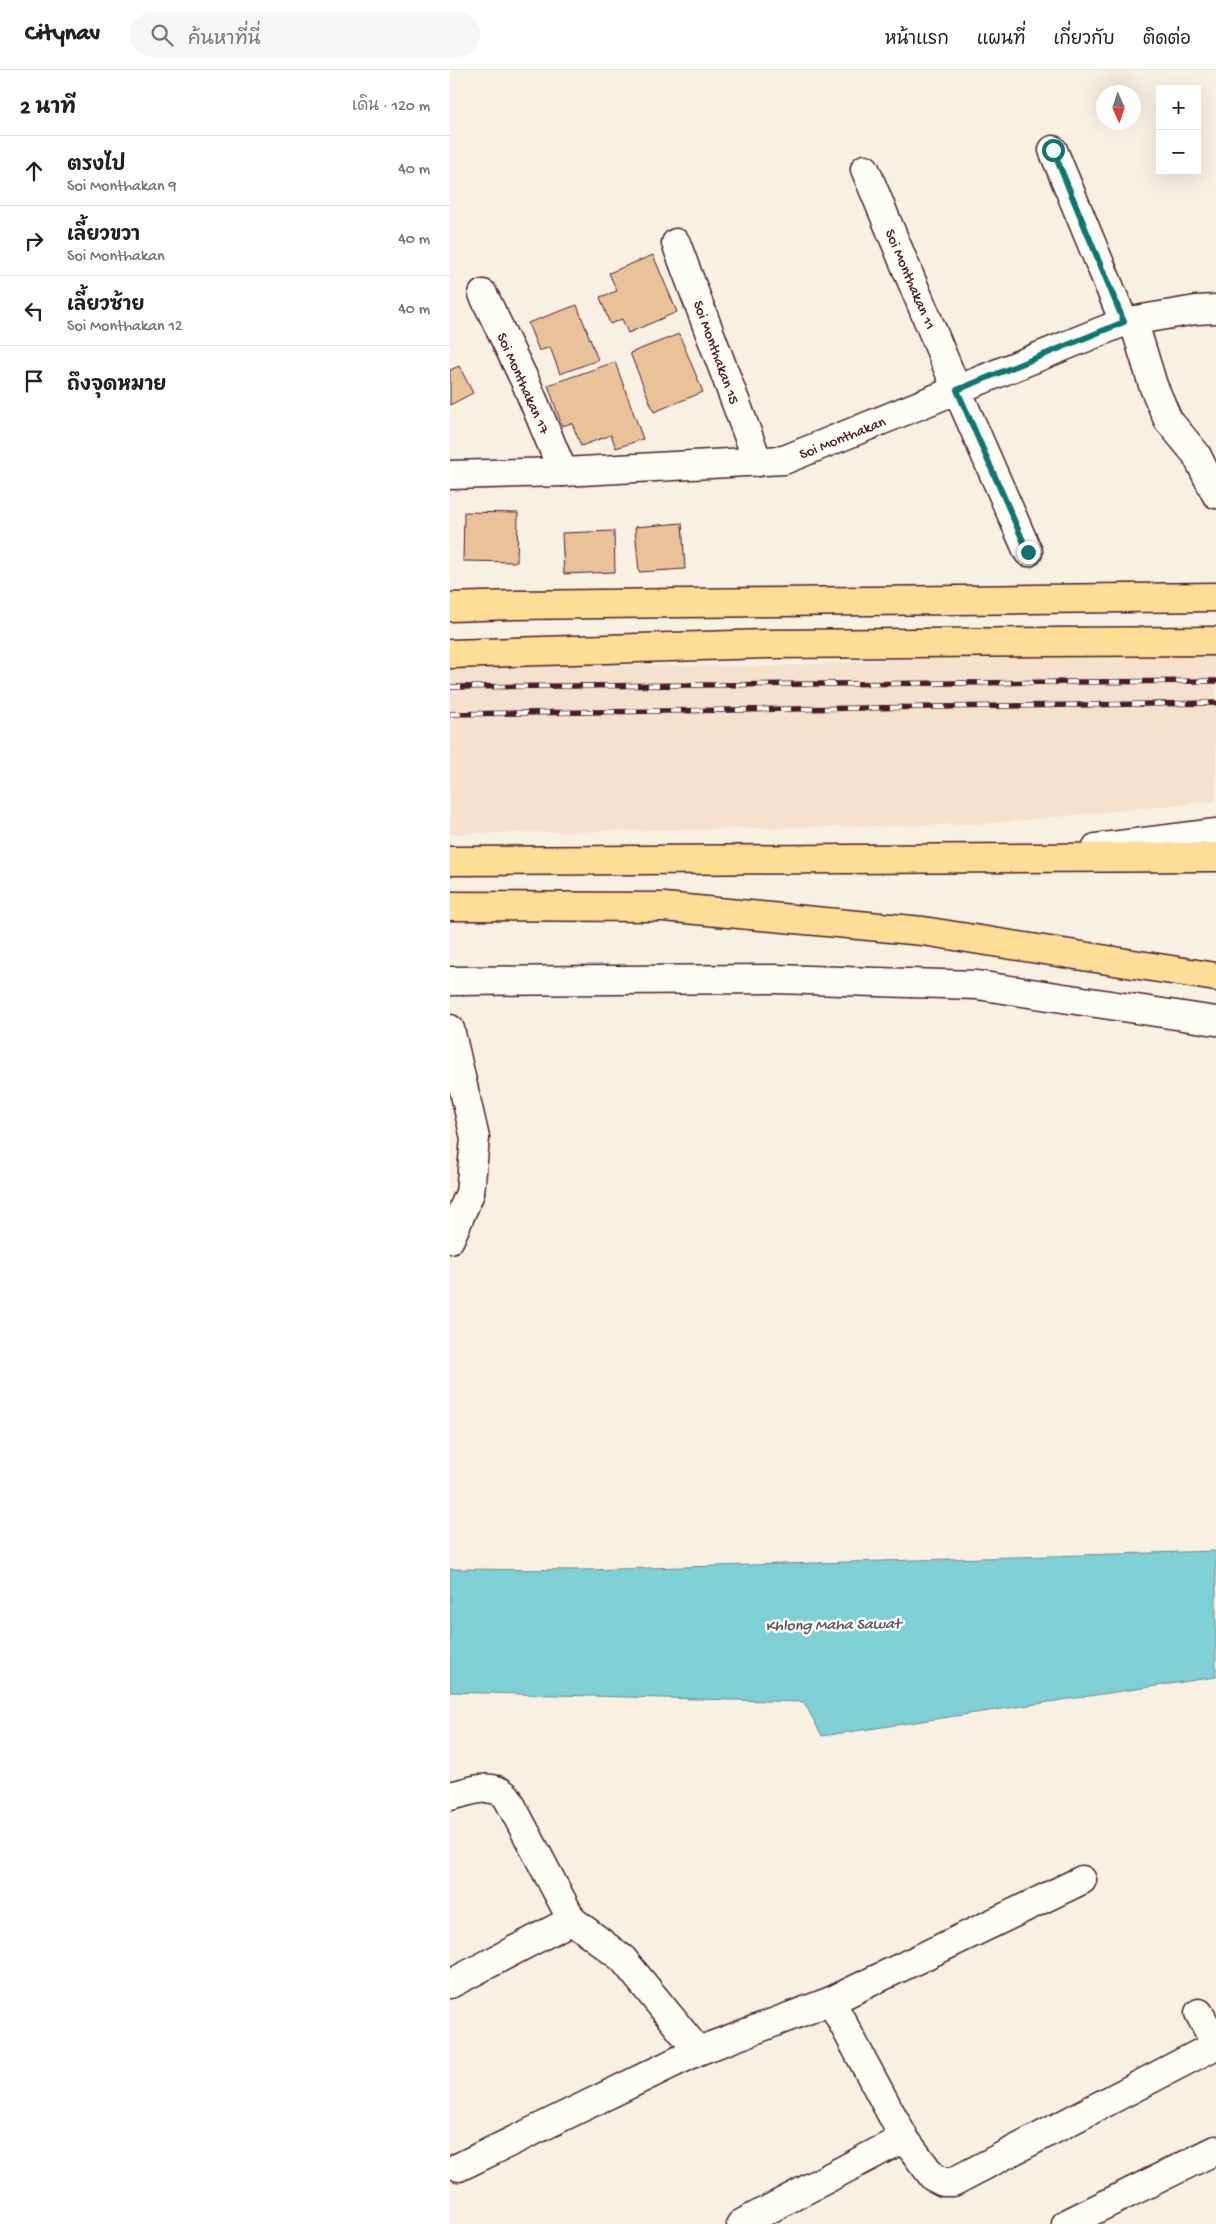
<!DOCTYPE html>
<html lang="th">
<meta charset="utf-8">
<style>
body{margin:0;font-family:"Gochi Hand","Playpen Sans Thai",sans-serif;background:#f6f6f6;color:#202124}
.controls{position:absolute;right:15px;top:15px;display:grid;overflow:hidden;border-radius:0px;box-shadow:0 5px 20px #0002}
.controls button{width:45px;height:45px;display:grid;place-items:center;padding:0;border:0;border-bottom:1px solid #e0e0e0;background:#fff;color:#202124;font:25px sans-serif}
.compass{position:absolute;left:646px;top:15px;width:45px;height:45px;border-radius:50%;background:#fff;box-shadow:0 5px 20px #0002;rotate:177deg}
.stop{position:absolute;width:15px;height:15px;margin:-11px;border:4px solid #0f766e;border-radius:50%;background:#fff}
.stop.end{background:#0f766e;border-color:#fff;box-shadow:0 1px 5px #0008}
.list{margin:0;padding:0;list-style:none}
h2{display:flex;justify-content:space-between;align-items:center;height:65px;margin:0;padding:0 20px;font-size:21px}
h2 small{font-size:16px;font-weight:400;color:#757577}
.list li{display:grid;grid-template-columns:32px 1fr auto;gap:15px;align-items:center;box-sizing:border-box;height:70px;padding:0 20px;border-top:1px solid #e0e0e0}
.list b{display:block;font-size:19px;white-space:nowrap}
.list p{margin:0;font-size:16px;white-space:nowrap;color:#757577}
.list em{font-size:16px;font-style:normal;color:#757577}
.icon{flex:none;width:28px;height:28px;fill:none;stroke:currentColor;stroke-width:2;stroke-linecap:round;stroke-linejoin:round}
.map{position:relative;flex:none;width:766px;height:2154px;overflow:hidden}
header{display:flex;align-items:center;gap:30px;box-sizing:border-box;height:70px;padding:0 25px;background:#fff;border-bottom:1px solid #e0e0e0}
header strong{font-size:24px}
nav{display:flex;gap:28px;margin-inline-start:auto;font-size:18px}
.search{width:350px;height:45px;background:#f6f6f6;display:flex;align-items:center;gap:12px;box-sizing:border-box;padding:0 18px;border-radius:28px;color:#757577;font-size:19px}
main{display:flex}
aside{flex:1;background:#fff}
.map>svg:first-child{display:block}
.built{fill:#f4e2ce}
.water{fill:#7fd0d5;stroke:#6a8991}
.building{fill:#eac29a;stroke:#4a1f2b}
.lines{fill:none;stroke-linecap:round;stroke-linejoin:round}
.minor-casing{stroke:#4a1f2b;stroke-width:31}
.major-casing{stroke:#4a1f2b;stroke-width:31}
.minor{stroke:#fdfcf7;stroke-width:28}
.major{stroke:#fedd96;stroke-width:28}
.rail-casing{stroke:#4a1f2b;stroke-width:5.5}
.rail{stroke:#fdfcf7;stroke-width:4;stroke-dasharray:11;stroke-linecap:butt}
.route{stroke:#0f766e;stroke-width:6}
.labels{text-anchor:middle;stroke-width:5;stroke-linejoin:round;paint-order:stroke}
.street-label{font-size:15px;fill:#4a1f2b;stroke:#fdfcf7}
.water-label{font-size:16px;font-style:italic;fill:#5a545e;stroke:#fdfcf7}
</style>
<header>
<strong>Citynav</strong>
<div class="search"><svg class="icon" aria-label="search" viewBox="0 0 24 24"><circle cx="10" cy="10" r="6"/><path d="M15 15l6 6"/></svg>ค้นหาที่นี่</div>
<nav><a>หน้าแรก</a><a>แผนที่</a><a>เกี่ยวกับ</a><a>ติดต่อ</a></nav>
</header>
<main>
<aside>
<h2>2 นาที<small>เดิน · 120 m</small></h2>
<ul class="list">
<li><svg class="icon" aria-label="ahead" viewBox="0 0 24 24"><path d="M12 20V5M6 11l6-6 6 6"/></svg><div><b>ตรงไป</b><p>Soi Monthakan 9</p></div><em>40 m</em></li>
<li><svg class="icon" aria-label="right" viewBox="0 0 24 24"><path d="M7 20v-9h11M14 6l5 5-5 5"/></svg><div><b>เลี้ยวขวา</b><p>Soi Monthakan</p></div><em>40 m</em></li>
<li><svg class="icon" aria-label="left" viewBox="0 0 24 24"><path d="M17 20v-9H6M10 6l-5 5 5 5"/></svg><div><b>เลี้ยวซ้าย</b><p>Soi Monthakan 12</p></div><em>40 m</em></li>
<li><svg class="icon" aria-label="arrive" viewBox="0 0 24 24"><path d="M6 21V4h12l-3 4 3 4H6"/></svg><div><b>ถึงจุดหมาย</b></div></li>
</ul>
</aside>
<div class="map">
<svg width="766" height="2154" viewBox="0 0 766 2154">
<rect width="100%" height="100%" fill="#f9f0e4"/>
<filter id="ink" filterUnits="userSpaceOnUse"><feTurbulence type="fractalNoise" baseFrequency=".02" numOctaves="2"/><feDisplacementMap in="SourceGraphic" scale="10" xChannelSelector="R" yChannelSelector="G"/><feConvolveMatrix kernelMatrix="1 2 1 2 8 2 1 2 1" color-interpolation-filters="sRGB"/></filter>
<g filter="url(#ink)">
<path class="built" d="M766,574v157l-232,23 -534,10v-170l322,2z"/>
<path class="water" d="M766,1481v126l-394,59 -18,-34 -354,-10v-123l133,1z"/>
<g class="building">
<path d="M203,185l24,57 -49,21 -6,-14 -12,5 -10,-27 17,-6 -8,-18z"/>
<path d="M127,235l21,55 -38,14 -10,-27 -11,4 -11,-28z"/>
<path d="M229,264l24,58 -49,20 -24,-59z"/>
<path d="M165,292l28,77 -27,9 -5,-13 -30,11 -9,-23 -10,3 -14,-41z"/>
<path d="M9,296l14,27 -23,12v-35z"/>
<path d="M14,442l54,1 -1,49 -54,-1z"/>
<path d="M232,453l3,46 -46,3 -4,-45z"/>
<path d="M164,461l1,41 -51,2 -2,-41z"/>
</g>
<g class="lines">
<g class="minor-casing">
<g id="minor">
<path d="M603,80l71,172"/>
<path d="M415,99l92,221 71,162"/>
<path d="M226,173l82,219"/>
<path d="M33,224l43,89 37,89"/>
<path d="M683,250l20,65 15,35 28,34 20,40"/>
<path d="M0,405l113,-3 221,-12 340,-138 72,-12 20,-1"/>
<path d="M646,778l120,-15"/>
<path d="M0,911l325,-2 202,6 239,36"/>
<path d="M0,959l25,109 -5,55 -20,46"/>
<path d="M0,1726c19,-4 43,-15 57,1l65,123 51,39 75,92"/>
<path d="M0,1914l122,-64"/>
<path d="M381,1931l73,137 29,39 10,5h10l263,-137"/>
<path d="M749,1943l17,31"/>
<path d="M9,2097l239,-116 133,-50 251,-121"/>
<path d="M291,2154l163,-86"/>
<path d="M616,2154l150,-74"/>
</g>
</g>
<g class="major-casing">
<g id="major">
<path d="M0,537l65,-2 701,-8"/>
<path d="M0,584l316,-10 450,-3"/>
<path d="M0,791l766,-4"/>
<path d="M0,836l214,1 259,24 293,46"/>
</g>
</g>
<use href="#minor" class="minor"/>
<use href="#major" class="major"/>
<g class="rail-casing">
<g id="rail">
<path d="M0,617l766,-6"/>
<path d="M0,644l766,-11"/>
</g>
</g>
<use href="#rail" class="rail"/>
</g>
</g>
<g class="lines" filter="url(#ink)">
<path class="route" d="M578,482l-71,-162 167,-68 -71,-172"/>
</g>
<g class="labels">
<g class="street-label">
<text transform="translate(461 209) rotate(67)" y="5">Soi Monthakan 11</text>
<text transform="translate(267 282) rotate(70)" y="5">Soi Monthakan 15</text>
<text transform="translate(74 313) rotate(66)" y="5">Soi Monthakan 17</text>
<text transform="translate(392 367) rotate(-22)" y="5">Soi Monthakan</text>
</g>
<g class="water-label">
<text transform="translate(383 1553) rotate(-1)" y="6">Khlong Maha Sawat</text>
</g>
</g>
</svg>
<div class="controls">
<button>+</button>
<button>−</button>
</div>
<svg class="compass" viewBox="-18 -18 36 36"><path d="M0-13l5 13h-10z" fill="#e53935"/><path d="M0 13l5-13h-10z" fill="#757577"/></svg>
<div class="stop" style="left:603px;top:80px"></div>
<div class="stop end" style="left:578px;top:482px"></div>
</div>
</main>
